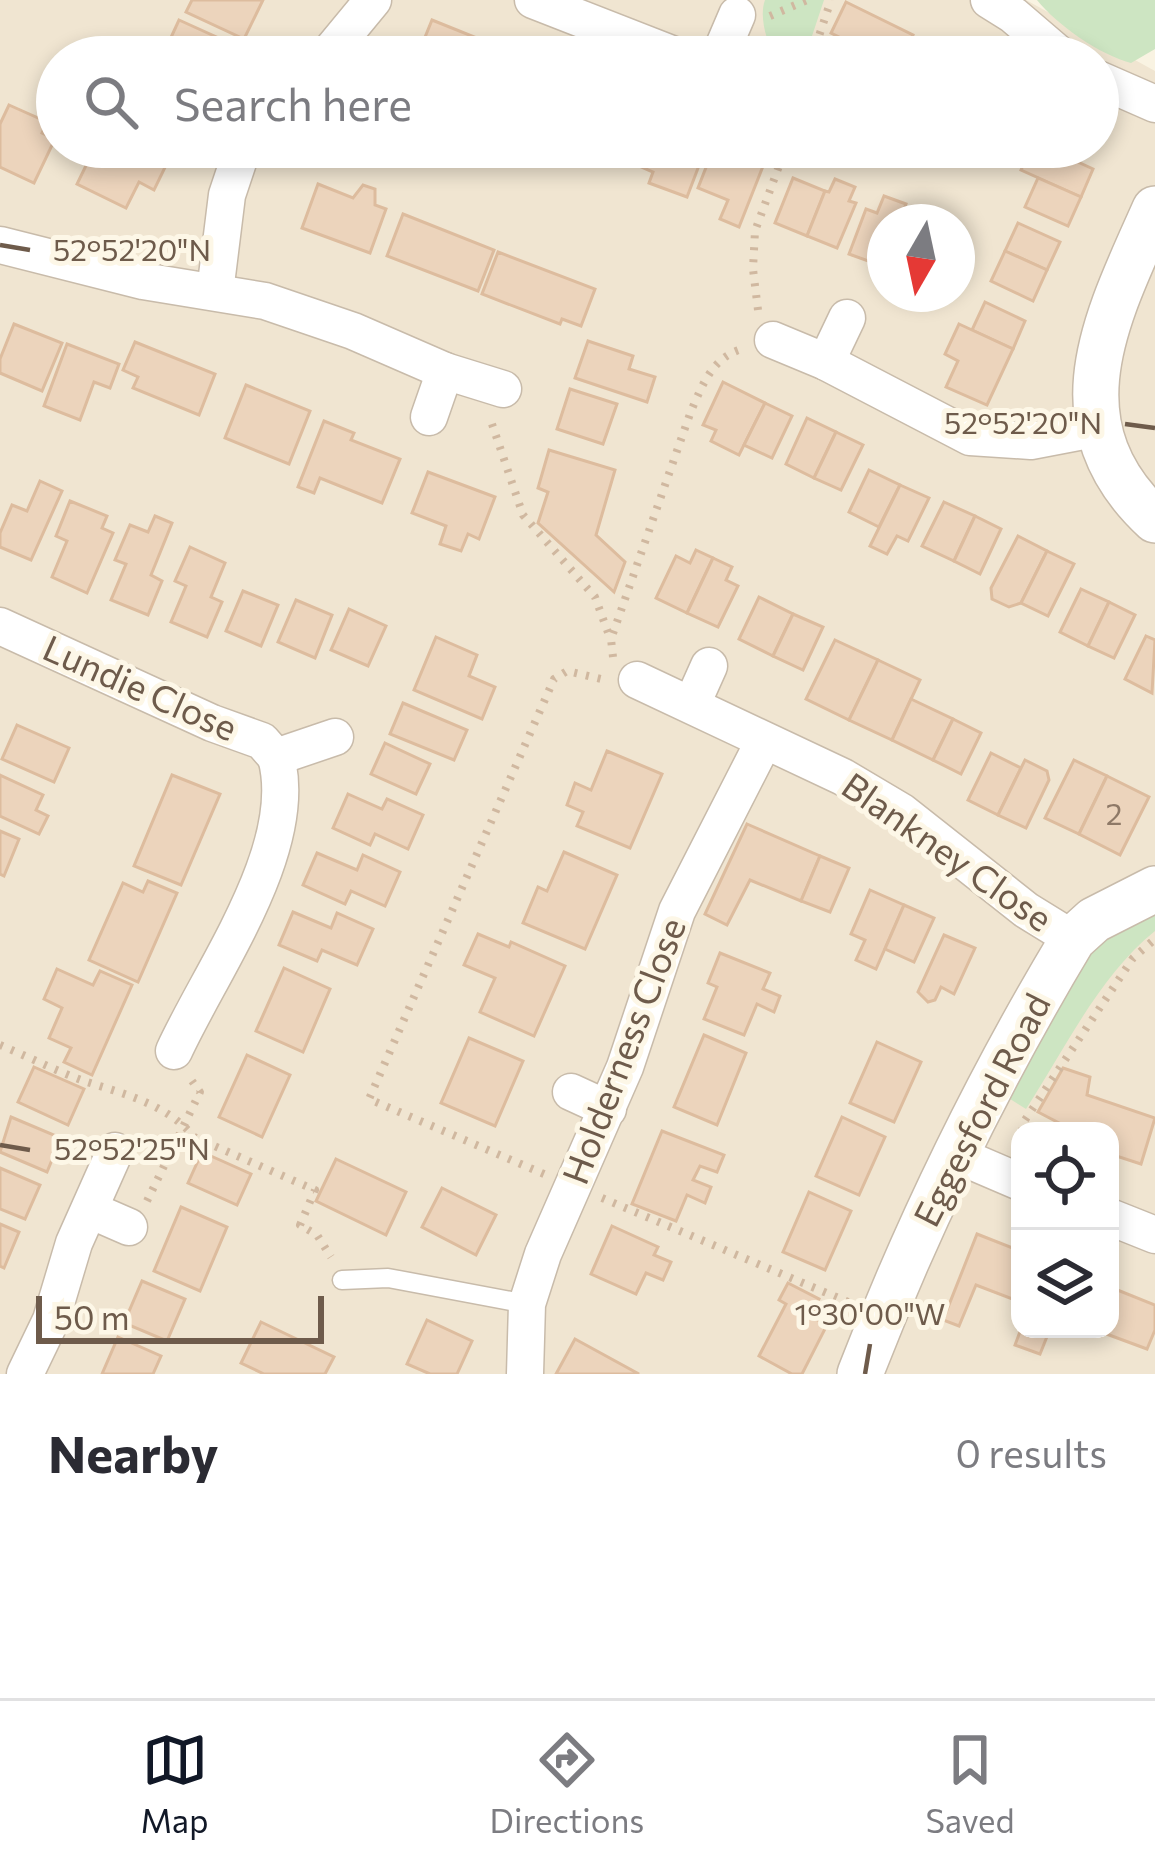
<!DOCTYPE html>
<meta charset="utf-8">
<style>
body{margin:0;font-family:Commissioner,sans-serif;background:#f2f2f3;color:#2b2b33}
.controls{position:absolute;right:36px;bottom:36px;display:grid;overflow:hidden;border-radius:24px;box-shadow:0 6px 18px #0003}
.controls button{width:108px;height:108px;display:grid;place-items:center;padding:0;border:0;border-bottom:3px solid #e1e1e2;background:#fff;color:#2b2b33;font:60px sans-serif}
.compass{position:absolute;left:867px;top:204px;width:108px;height:108px;border-radius:50%;background:#fff;box-shadow:0 6px 18px #0003;rotate:189deg}
.scale{position:absolute;left:36px;bottom:30px;width:288px;box-sizing:border-box;padding-left:12px;border:6px solid #6e5b4b;border-top:0;font-size:33px;line-height:42px;white-space:nowrap;color:#6e5b4b;-webkit-text-stroke:9px #fdf7e7;paint-order:stroke}
.list{margin:0;padding:0;list-style:none}
h2{display:flex;justify-content:space-between;align-items:center;height:156px;margin:0;padding:0 48px;font-size:51px}
h2 small{font-size:39px;font-weight:400;color:#7c7c81}
.icon{flex:none;width:66px;height:66px;fill:none;stroke:currentColor;stroke-width:2;stroke-linecap:round;stroke-linejoin:round}
.map{position:relative;flex:none;width:1155px;height:1374px;overflow:hidden}
.search{position:absolute;background:#fff;box-shadow:0 6px 18px #0003;left:36px;right:36px;top:36px;height:132px;display:flex;align-items:center;gap:30px;box-sizing:border-box;padding:0 42px;border-radius:66px;color:#7c7c81;font-size:45px}
.sheet{height:324px;background:#fff}
nav{display:flex;justify-content:space-around;align-items:center;box-sizing:border-box;height:168px;border-top:3px solid #e1e1e2;background:#fff;font-size:33px;color:#7c7c81}
nav a{display:grid;justify-items:center;gap:6px}
nav .on{color:#111827}
.map>svg:first-child{display:block}
.residential{fill:#f0e5d1;fill-rule:evenodd}
.green{fill:#cde5c2}
.building{fill:#ecd4bc;stroke:#ddbc9e;stroke-width:3}
.lines{fill:none;stroke-linecap:round;stroke-linejoin:round}
.service-casing{stroke:#c8bbaa;stroke-width:21}
.minor-casing{stroke:#c8bbaa;stroke-width:39}
.tertiary-casing{stroke:#c8bbaa;stroke-width:48}
.path{stroke:#d0b8a0;stroke-width:8;stroke-dasharray:3 9;stroke-linecap:butt}
.service{stroke:#fff;stroke-width:18}
.minor{stroke:#fff;stroke-width:36}
.tertiary{stroke:#fff;stroke-width:45}
.ticks{fill:none;stroke:#6e5b4b;stroke-width:4.5}
.labels{text-anchor:middle;stroke-width:10;stroke-linejoin:round;paint-order:stroke}
.number-label{font-size:30px;fill:#8e7967}
.street-label{font-size:36px;fill:#6e5b4b;stroke:#fdf7e7}
.ticks-label{font-size:30px;text-anchor:middle;fill:#6e5b4b;stroke:#fdf7e7;stroke-width:10;stroke-linejoin:round;paint-order:stroke}
</style>
<div class="map">
<svg width="1155" height="1374" viewBox="0 0 1155 1374">
<rect width="100%" height="100%" fill="#f9f3e2"/>
<path class="residential" d="M0,0h1026l129,71v1303h-1155zM57,57h1041v90h-1041zM885,222h72v72h-72zM1020,1131h90v198h-90z"/>
<g class="green">
<path d="M765,0h59l-19,57h-29c-10,-15 -17,-41 -11,-57z"/>
<path d="M1037,0h118v49l-24,14c-31,-8 -74,-38 -94,-63z"/>
<path d="M1155,910v21c-56,45 -90,118 -129,178l-19,-12 81,-148z"/>
</g>
<g class="building">
<path d="M192,0h71l-19,39 -58,-27z"/>
<path d="M846,2l67,33 -11,22h-53l6,-12 -24,-12z"/>
<path d="M179,20l44,20 -8,17h-53z"/>
<path d="M432,20l50,20 -7,17h-58z"/>
<path d="M9,105l38,17 -5,11 13,6 -21,44 -34,-16v-43z"/>
<path d="M95,147h64l13,6 -18,37 -15,-8 -13,26 -49,-24z"/>
<path d="M589,147h52l-6,17z"/>
<path d="M647,147h59l-19,50 -38,-14 4,-11 -14,-6z"/>
<path d="M714,147h14l37,14 -26,66 -19,-8 8,-19 -30,-12z"/>
<path d="M1031,147h14l48,22 -12,28 -60,-27z"/>
<path d="M793,178l32,13 -18,45 -32,-13z"/>
<path d="M1038,178l43,19 -13,29 -43,-19z"/>
<path d="M835,179l20,8 -6,14 7,2 -19,45 -30,-12 18,-45 4,1z"/>
<path d="M318,184l35,14 10,-13 12,4v16l11,4 -16,44 -68,-25z"/>
<path d="M884,196l22,8 -7,18h-14l-3,44 -33,-12 17,-45 11,4z"/>
<path d="M403,214l91,36 -16,41 -91,-35z"/>
<path d="M1018,223l42,19 -13,28 -42,-19z"/>
<path d="M1005,251l42,19 -14,31 -42,-20z"/>
<path d="M498,252l97,37 -14,37 -19,-7 -2,5 -78,-30z"/>
<path d="M985,302l40,19 -12,28 -41,-19z"/>
<path d="M14,324l48,19 -20,48 -42,-18v-14z"/>
<path d="M959,324l54,25 -26,56 -41,-18 12,-26 -13,-7z"/>
<path d="M588,341l45,15 -4,13 26,8 -8,25 -72,-24z"/>
<path d="M135,342l80,32 -16,41 -66,-27 5,-11 -15,-7z"/>
<path d="M67,344l52,20 -9,24 -16,-6 -14,38 -36,-14z"/>
<path d="M723,382l42,21 -26,52 -28,-14 5,-11 -13,-5z"/>
<path d="M246,385l64,26 -21,53 -64,-26z"/>
<path d="M570,389l47,15 -14,40 -46,-15z"/>
<path d="M765,403l27,13 -20,42 -28,-13z"/>
<path d="M807,418l29,14 -22,46 -28,-14z"/>
<path d="M324,421l30,12 -3,7 49,19 -18,44 -62,-25 -6,15 -16,-6z"/>
<path d="M836,432l27,13 -22,45 -27,-12z"/>
<path d="M549,450l66,20 -19,65 29,27 -11,30 -76,-69 10,-31 -10,-4z"/>
<path d="M869,470l31,15 -21,42 -30,-15z"/>
<path d="M428,472l67,25 -16,42 -11,-5 -7,17 -21,-7 6,-18 -34,-13z"/>
<path d="M40,481l22,10 -31,69 -31,-13v-14l12,-28 15,6z"/>
<path d="M900,485l29,13 -21,43 -11,-5 -10,18 -17,-8z"/>
<path d="M70,501l37,15 -5,12 11,5 -26,60 -35,-16 15,-36 -11,-5z"/>
<path d="M944,502l31,14 -21,45 -32,-15z"/>
<path d="M155,516l17,7 -21,52 11,6 -14,34 -37,-15 15,-36 -11,-4 15,-35 18,7z"/>
<path d="M975,516l26,13 -21,45 -26,-13z"/>
<path d="M1018,536l29,15 -26,52 -12,4 -17,-8 -1,-11z"/>
<path d="M190,547l35,16 -14,34 11,5 -15,35 -36,-15 15,-36 -11,-5z"/>
<path d="M696,550l17,8 -26,55 -31,-15 20,-42 14,7z"/>
<path d="M1047,551l27,13 -26,52 -27,-13z"/>
<path d="M713,558l19,9 -6,13 12,6 -20,41 -31,-14z"/>
<path d="M1081,589l28,13 -21,44 -28,-14z"/>
<path d="M243,591l35,14 -17,41 -35,-15z"/>
<path d="M759,597l34,17 -20,42 -34,-17z"/>
<path d="M296,600l36,15 -17,43 -37,-16z"/>
<path d="M1109,602l26,13 -21,43 -26,-12z"/>
<path d="M349,609l37,17 -18,40 -37,-16z"/>
<path d="M793,614l30,13 -20,43 -30,-14z"/>
<path d="M1146,636l9,4 -3,53 -27,-14z"/>
<path d="M436,637l41,18 -8,21 26,11 -13,32 -68,-29z"/>
<path d="M835,640l43,20 -29,60 -43,-21z"/>
<path d="M878,660l42,20 -28,60 -43,-20z"/>
<path d="M911,699l42,20 -20,41 -41,-20z"/>
<path d="M403,703l64,27 -13,30 -64,-26z"/>
<path d="M953,719l28,14 -20,41 -28,-14z"/>
<path d="M17,725l52,23 -15,34 -52,-23z"/>
<path d="M385,743l45,21 -14,30 -45,-20z"/>
<path d="M607,751l55,23 -32,74 -53,-22 6,-14 -16,-7 8,-22 16,7z"/>
<path d="M991,753l30,15 -23,47 -30,-15z"/>
<path d="M1025,760l22,11 2,9 -23,48 -28,-13z"/>
<path d="M1074,760l33,16 -28,58 -34,-16z"/>
<path d="M0,775l43,20 -7,15 12,6 -9,18 -39,-18z"/>
<path d="M172,775l48,19 -39,91 -47,-19z"/>
<path d="M1107,776l42,21 -29,58 -41,-21z"/>
<path d="M348,794l34,15 5,-10 36,16 -15,34 -33,-15 -5,11 -37,-17z"/>
<path d="M747,824l73,32 -19,45 -51,-21 -23,45 -22,-11z"/>
<path d="M0,831l19,8 -15,37 -4,-2z"/>
<path d="M564,852l53,23 -32,74 -62,-26 15,-36 9,4z"/>
<path d="M317,853l40,17 6,-15 37,17 -15,34 -34,-15 -6,13 -42,-19z"/>
<path d="M820,856l29,12 -19,44 -29,-11z"/>
<path d="M148,881l29,12 -39,89 -49,-22 34,-77 20,9z"/>
<path d="M870,890l34,15 -28,64 -20,-9 9,-20 -14,-6z"/>
<path d="M904,905l30,13 -20,44 -29,-13z"/>
<path d="M293,912l38,16 6,-15 36,16 -16,36 -35,-15 -5,11 -38,-16z"/>
<path d="M478,934l31,13 2,-5 54,24 -31,70 -54,-24 15,-34 -31,-13z"/>
<path d="M944,935l31,13 -21,46 -13,-7 -6,13 -7,2 -10,-10z"/>
<path d="M720,953l50,20 -7,16 17,7 -6,16 -17,-8 -13,31 -40,-16 13,-32 -9,-4z"/>
<path d="M284,968l46,21 -27,63 -47,-21z"/>
<path d="M57,969l36,16 7,-14 32,14 -40,90 -28,-13 7,-14 -22,-10 13,-30 -18,-9z"/>
<path d="M704,1035l42,18 -29,72 -43,-18z"/>
<path d="M469,1038l54,23 -28,65 -54,-23z"/>
<path d="M877,1042l44,20 -27,60 -44,-19z"/>
<path d="M247,1055l43,20 -28,62 -43,-20z"/>
<path d="M34,1067l50,22 -16,36 -50,-23z"/>
<path d="M1063,1068l27,9 -3,18 68,23 -14,46 -31,-10v-23h-54l3,-8 -21,-11z"/>
<path d="M11,1117l50,21 -14,34 -47,-20z"/>
<path d="M842,1117l43,20 -26,58 -43,-19z"/>
<path d="M662,1131l62,24 -7,17 -17,-6 -7,14 18,7 -6,16 -18,-8 -11,26 -44,-17z"/>
<path d="M202,1152l49,22 -14,31 -49,-22z"/>
<path d="M336,1159l70,33 -20,43 -70,-34z"/>
<path d="M0,1168l40,17 -15,34 -25,-10z"/>
<path d="M442,1188l54,27 -20,40 -54,-28z"/>
<path d="M809,1192l42,19 -26,59 -42,-18z"/>
<path d="M181,1207l46,20 -27,64 -46,-20z"/>
<path d="M0,1224l19,8 -15,36 -4,-2z"/>
<path d="M612,1226l46,21 -4,8 17,7 -8,18 -17,-7 -10,21 -45,-20z"/>
<path d="M977,1234l43,17v51l-44,-17 -17,41 -16,-6z"/>
<path d="M142,1281l43,18 -18,42 -43,-18z"/>
<path d="M788,1283l31,16 -9,17 17,9 -25,49h-10l-33,-18 27,-52 -7,-4z"/>
<path d="M1110,1287l45,18v25l-8,19 -54,-20h17z"/>
<path d="M427,1320l45,21 -15,33h-27l-23,-10z"/>
<path d="M261,1322l73,35 -9,17h-61l-23,-11z"/>
<path d="M1021,1329h29l-10,25 -25,-9z"/>
<path d="M118,1337l43,19 -8,18h-51z"/>
<path d="M575,1339l64,35h-83z"/>
</g>
<g class="lines">
<g class="service-casing">
<path id="service" d="M342,1280l46,-2 139,26"/>
</g>
<g class="minor-casing">
<g id="minor">
<path d="M533,0l146,57"/>
<path d="M989,0l24,15 49,42"/>
<path d="M326,57l47,-57"/>
<path d="M719,57l18,-42"/>
<path d="M1098,79l57,25"/>
<path d="M0,245l143,36 122,20 88,30 92,40 58,18"/>
<path d="M215,292l12,-97 16,-48"/>
<path d="M773,340l53,22 144,75 61,4 68,-13"/>
<path d="M826,362l21,-44"/>
<path d="M429,417l16,-46"/>
<path d="M0,626l212,97 50,18 14,16 59,-20"/>
<path d="M637,680l206,97 59,35 124,98 47,29"/>
<path d="M692,704l17,-38"/>
<path d="M174,1051c37,-81 127,-203 102,-294"/>
<path d="M571,1092l37,17"/>
<path d="M957,1155l63,27"/>
<path d="M90,1210l39,17"/>
<path d="M1110,1217l45,18"/>
<path d="M25,1374l26,-54 23,-77 41,-92"/>
<path d="M525,1374l2,-70 16,-50 82,-187 52,-156 87,-170"/>
</g>
</g>
<g class="tertiary-casing">
<g id="tertiary">
<path d="M1155,209c-48,108 -105,214 0,311"/>
<path d="M860,1374c58,-150 130,-297 213,-435l21,-19 61,-31"/>
</g>
</g>
<g class="path">
<path d="M770,16l37,-16"/>
<path d="M812,57l19,-57"/>
<path d="M758,310l-5,-41 2,-38 31,-84"/>
<path d="M492,424l31,91 72,82 15,41"/>
<path d="M613,657l-2,-18 80,-228c12,-27 21,-53 51,-62"/>
<path d="M0,1045c29,12 58,27 87,37 38,12 81,23 107,55l121,53 -15,35 17,10 14,22"/>
<path d="M1022,1131l1,-8 110,-165 22,-19"/>
<path d="M544,1174l-175,-75 185,-420 13,-8 34,8"/>
<path d="M602,1198l246,104"/>
<path d="M147,1201l53,-109 -8,-11"/>
</g>
<use href="#service" class="service"/>
<use href="#minor" class="minor"/>
<use href="#tertiary" class="tertiary"/>
</g>
<path class="ticks" d="M0,245l30,5M1125,424l30,4M0,1145l30,5M865,1374l5,-30"/>
<g class="labels">
<g class="number-label">
<text x="1114" y="825">2</text>
</g>
<g class="street-label">
<text transform="translate(140 688) rotate(24)" y="13">Lundie Close</text>
<text transform="translate(947 852) rotate(35)" y="13">Blankney Close</text>
<text transform="translate(624 1051) rotate(-69)" y="13">Holderness Close</text>
<text transform="translate(982 1110) rotate(-63)" y="13">Eggesford Road</text>
</g>
</g>
<g class="ticks-label">
<text x="132" y="261">52°52'20"N</text>
<text x="1023" y="434">52°52'20"N</text>
<text x="132" y="1160">52°52'25"N</text>
<text x="870" y="1325">1°30'00"W</text>
</g>
</svg>
<div class="controls">
<button><svg class="icon" aria-label="locate" viewBox="0 0 24 24"><circle cx="12" cy="12" r="6"/><path d="M12 2v4M12 18v4M2 12h4M18 12h4"/></svg></button>
<button><svg class="icon" aria-label="layers" viewBox="0 0 24 24"><path d="M12 4l9 5-9 5-9-5zM3 14l9 5 9-5"/></svg></button>
</div>
<svg class="compass" viewBox="-18 -18 36 36"><path d="M0-13l5 13h-10z" fill="#e53935"/><path d="M0 13l5-13h-10z" fill="#7c7c81"/></svg>
<div class="scale">50 m</div>
<div class="search"><svg class="icon" aria-label="search" viewBox="0 0 24 24"><circle cx="10" cy="10" r="6"/><path d="M15 15l6 6"/></svg>Search here</div>
</div>
<section class="sheet">
<h2>Nearby<small>0 results</small></h2>
<ul class="list">
</ul>
</section>
<nav>
<a class="on"><svg class="icon" aria-label="map" viewBox="0 0 24 24"><path d="M3 6l6-2 6 2 6-2v14l-6 2-6-2-6 2zM9 4v14M15 6v14"/></svg>Map</a>
<a><svg class="icon" aria-label="directions" viewBox="0 0 24 24"><path d="M12 3l9 9-9 9-9-9zM9 14v-3h6M13 9l2 2-2 2"/></svg>Directions</a>
<a><svg class="icon" aria-label="saved" viewBox="0 0 24 24"><path d="M7 4h10v16l-5-4-5 4z"/></svg>Saved</a>
</nav>
